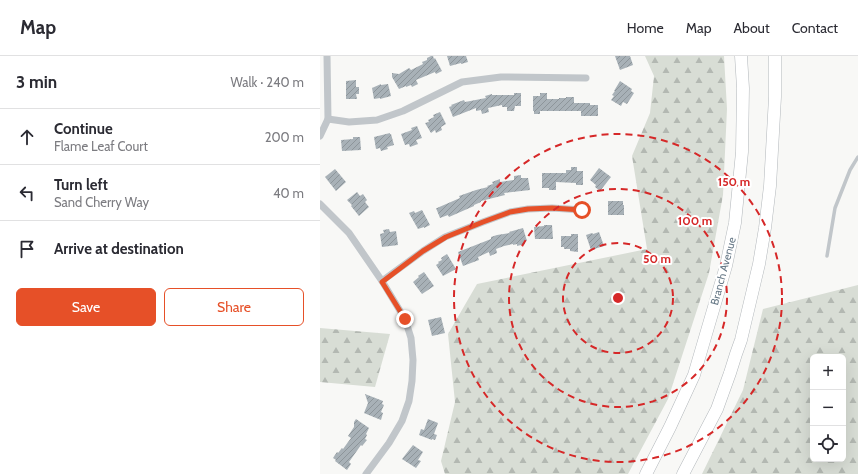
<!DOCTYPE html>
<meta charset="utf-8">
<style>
body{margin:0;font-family:Cabin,sans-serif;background:#f7f7f7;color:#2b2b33}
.controls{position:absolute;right:12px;bottom:12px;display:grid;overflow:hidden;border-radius:6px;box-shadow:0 4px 16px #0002}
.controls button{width:36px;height:36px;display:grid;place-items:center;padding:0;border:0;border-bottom:1px solid #e1e1e2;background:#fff;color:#2b2b33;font:20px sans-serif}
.stop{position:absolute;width:12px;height:12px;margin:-9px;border:3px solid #e65028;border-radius:50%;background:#fff}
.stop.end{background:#e65028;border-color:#fff;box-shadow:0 1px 4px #0008}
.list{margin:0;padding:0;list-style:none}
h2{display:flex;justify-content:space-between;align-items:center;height:52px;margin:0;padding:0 16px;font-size:17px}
h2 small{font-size:13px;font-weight:400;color:#7c7c81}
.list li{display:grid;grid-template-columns:26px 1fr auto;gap:12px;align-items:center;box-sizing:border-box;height:56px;padding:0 16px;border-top:1px solid #e1e1e2}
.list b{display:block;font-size:15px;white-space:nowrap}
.list p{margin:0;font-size:13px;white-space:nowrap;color:#7c7c81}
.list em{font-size:13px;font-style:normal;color:#7c7c81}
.actions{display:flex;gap:8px;padding:12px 16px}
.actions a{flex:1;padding:9px 0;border:1px solid #e65028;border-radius:6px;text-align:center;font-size:14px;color:#e65028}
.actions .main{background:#e65028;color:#fff}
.icon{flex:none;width:22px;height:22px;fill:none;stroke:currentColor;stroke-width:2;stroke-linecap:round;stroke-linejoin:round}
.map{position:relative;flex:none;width:538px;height:418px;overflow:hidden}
header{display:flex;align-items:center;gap:24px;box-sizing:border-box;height:56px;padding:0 20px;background:#fff;border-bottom:1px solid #e1e1e2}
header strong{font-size:19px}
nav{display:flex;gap:22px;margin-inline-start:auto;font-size:14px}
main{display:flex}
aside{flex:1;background:#fff}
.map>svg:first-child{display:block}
.forest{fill:url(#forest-firs);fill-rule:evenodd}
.building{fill:url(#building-hatch)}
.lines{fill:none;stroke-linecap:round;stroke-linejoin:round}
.trunk-casing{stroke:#b2b7bb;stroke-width:13}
.service{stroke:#c1c6ca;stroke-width:3.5}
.minor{stroke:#c1c6ca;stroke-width:7}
.trunk{stroke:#fff;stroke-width:12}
.route{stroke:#e65028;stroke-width:5}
.ring{fill:none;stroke:#d62828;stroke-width:2;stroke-dasharray:7 5}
.labels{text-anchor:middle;stroke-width:4;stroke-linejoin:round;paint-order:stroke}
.street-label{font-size:11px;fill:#677987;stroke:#fff}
.centre{fill:#d62828;stroke:#fff;stroke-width:2}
.ring-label{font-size:12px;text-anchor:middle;font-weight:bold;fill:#d62828;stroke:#fff;stroke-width:4;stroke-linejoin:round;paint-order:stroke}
</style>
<header>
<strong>Map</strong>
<nav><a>Home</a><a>Map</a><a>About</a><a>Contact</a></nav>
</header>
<main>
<aside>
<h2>3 min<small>Walk · 240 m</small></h2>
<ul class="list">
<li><svg class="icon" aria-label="ahead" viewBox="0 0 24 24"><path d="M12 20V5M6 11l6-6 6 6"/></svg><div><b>Continue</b><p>Flame Leaf Court</p></div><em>200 m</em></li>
<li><svg class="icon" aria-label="left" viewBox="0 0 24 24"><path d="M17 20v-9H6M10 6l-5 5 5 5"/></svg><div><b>Turn left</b><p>Sand Cherry Way</p></div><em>40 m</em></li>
<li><svg class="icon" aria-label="arrive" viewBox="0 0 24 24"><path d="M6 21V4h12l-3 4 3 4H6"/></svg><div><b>Arrive at destination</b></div></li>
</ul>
<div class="actions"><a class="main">Save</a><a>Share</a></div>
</aside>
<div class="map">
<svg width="538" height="418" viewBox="0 0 538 418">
<defs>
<pattern id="forest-firs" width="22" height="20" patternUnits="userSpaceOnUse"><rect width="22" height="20" fill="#d8ddd5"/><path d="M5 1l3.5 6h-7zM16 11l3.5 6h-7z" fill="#b3b8b2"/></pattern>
<pattern id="building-hatch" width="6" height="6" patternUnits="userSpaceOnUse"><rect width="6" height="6" fill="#a8b1b7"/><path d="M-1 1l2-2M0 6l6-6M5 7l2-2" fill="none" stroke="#8d959a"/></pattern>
</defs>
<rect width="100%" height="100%" fill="#f8f8f6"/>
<g class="forest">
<path d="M325,0h79l3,53 -4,86 -14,78 -41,126 -40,75h-183l-4,-13 14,-59 -7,-68 29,-50 170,-35 -15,-93 18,-43 4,-37z"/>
<path d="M538,229v189h-156l41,-84 20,-81zM493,301h30v102h-30z"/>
<path d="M0,272l70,6 -15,53 -55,-5z"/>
</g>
<g class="building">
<path d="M111,0h2l1,3 1,-1 7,13 -6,3 -1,-2 -19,8 2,4 -6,3 -1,-2 -5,2v-1l-7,3 -7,-12v-4l7,1 10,-6 2,2 12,-6 -1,-2 5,-2v-2z"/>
<path d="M127,0h19l2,6 -7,2v-1l-11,3z"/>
<path d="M295,0h15l3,9 -13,5z"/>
<path d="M36,24v7h3v7h-3l1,5h-11v-18z"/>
<path d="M300,25l12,8 -1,2 3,2 -7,11 -4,-2 -2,4 -10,-6 3,-4 -2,-1 3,-4h-1z"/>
<path d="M61,28v1l7,-1 3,12 -11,3v-1l-6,1 -2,-11z"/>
<path d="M194,37h7v13h-6l-1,5h-7v-4h-5v-2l-14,3 1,4 -7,2 -1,-4 -5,1v-3l-23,9 -4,-10 3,-1 -1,-1 13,-5 1,2 21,-4 -1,-2 7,-2v1h22z"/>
<path d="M220,37h7v6h12v-1h7v-1h8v6h16v2h8v11h-17v-5h-41v3h-6v-3h-1v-15h7z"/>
<path d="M120,56l6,12 -5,3 1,3 -6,3 -1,-3 -4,3 -6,-10 4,-1 -1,-2 6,-3 -1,-2z"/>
<path d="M97,70l5,12 -6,2 2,4 -8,3 -1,-3 -4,1 -4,-11 11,-4 -1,-2z"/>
<path d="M70,77v1h1l3,11 -7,2 1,2 -7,2 -1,-3 -4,1 -2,-12z"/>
<path d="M33,81h7l1,13 -19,1 -1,-11 12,-1z"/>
<path d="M251,111h6v4h6v14h-7v-2l-20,-1v8h-7v-2h-7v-15h24v-3h5z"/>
<path d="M279,112l12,9 -11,14 -5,-4 1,-2 -6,-5z"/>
<path d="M15,113l11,13 -10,9 -11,-14z"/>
<path d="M201,119v3h7l2,12 -26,3 1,2 -24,6v1l-7,3v1l-25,11 -1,-2 -8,3 -4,-10h1l23,-10 -1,-2 17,-6 12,-3 -1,-1 6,-2 -1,-2 8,-3v3l14,-2v-4z"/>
<path d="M37,136l3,4 3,-2 4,6 -2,2 4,5 -10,9 -8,-10 1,-1 -5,-5z"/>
<path d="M288,145h15v4h1v10h-16z"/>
<path d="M102,154l8,15 -6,3v-1l-6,2 -9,-16 5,-2 1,2z"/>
<path d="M224,169h8l1,14h-18l-1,-12 10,-1z"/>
<path d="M203,172l4,13h-2v3l-8,2v-2l-4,1v-1l-9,2 -8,3 1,4 -7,3 -1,-4 -11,5 1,3 -16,6 -5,-14 33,-13v-2l6,-2 13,-2 -1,-1z"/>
<path d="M69,173l1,3 6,-1 2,14 -16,2 -2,-13 4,-1 -1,-3z"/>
<path d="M279,176l5,14 -13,4 -5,-15 6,-2 1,1z"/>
<path d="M251,178h7v18l-8,-1v-2h-6v-2h-3v-11h10z"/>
<path d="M127,198l9,15 -13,7 -7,-11 3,-2 -1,-1 4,-2 -1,-2z"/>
<path d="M104,216l10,14 -12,8 -9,-12 6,-5 -1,-1z"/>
<path d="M121,261l4,16 -13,3 -4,-16z"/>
<path d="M45,338l18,7 -1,3 2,1 -3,7 2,1 -2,7 -17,-7 4,-10z"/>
<path d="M36,363l13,9 -3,6 1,1 -2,4 2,1 -5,6 -1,-1 -12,17 2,2 -4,6 -12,-9 1,-1 -3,-2 4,-6 1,1 4,-5 1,1 8,-11 -3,-2 6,-9v-5z"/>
<path d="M108,363l10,4 -4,11 3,1 -2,5 -3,-1v1l-13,-5 2,-6 3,1z"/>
<path d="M93,389l10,7 -5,8 3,1 -5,7 -14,-9z"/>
</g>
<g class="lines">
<g class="trunk-casing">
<g id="trunk">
<path d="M326,418l24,-47 24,-52 32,-109 9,-43 7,-71 1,-64 -2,-32"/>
<path d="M363,418l34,-65 13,-36 6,-19 5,-14 18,-76 6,-36 5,-42 5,-89v-41"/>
</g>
</g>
<path class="service" d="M507,200l8,-48 15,-38 8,-13"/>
<g class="minor">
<path d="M8,63l21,3 28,-2 26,-9 59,-29 39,-5 85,1"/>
<path d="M0,80l8,-17 -1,-63"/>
<path d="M0,148l29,29 33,48 23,38 6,19 2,22 -1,21 -3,20 -7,20 -13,22 -23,31"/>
<path d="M62,225l41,-30 22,-14 38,-15 27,-10 18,-3 24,-1 30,2"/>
</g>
<use href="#trunk" class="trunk"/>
</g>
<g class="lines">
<path class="route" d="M85,263l-23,-37 41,-31 23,-14 37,-15 27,-10 18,-3 24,-1 30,2"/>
</g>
<g class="ring">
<circle cx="298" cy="242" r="55"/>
<circle cx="298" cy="242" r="109"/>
<circle cx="298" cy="242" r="164"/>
</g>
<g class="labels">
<g class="street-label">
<text transform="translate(403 215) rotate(-75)" y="4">Branch Avenue</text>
</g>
</g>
<circle cx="298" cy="242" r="6" class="centre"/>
<g class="ring-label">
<text x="414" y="130">150 m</text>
<text x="375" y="169">100 m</text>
<text x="337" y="207">50 m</text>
</g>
</svg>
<div class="controls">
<button>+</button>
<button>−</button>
<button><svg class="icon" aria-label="locate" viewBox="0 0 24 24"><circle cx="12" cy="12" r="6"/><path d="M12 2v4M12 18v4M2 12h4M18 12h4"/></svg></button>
</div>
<div class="stop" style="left:262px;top:154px"></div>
<div class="stop end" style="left:85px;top:263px"></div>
</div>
</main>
